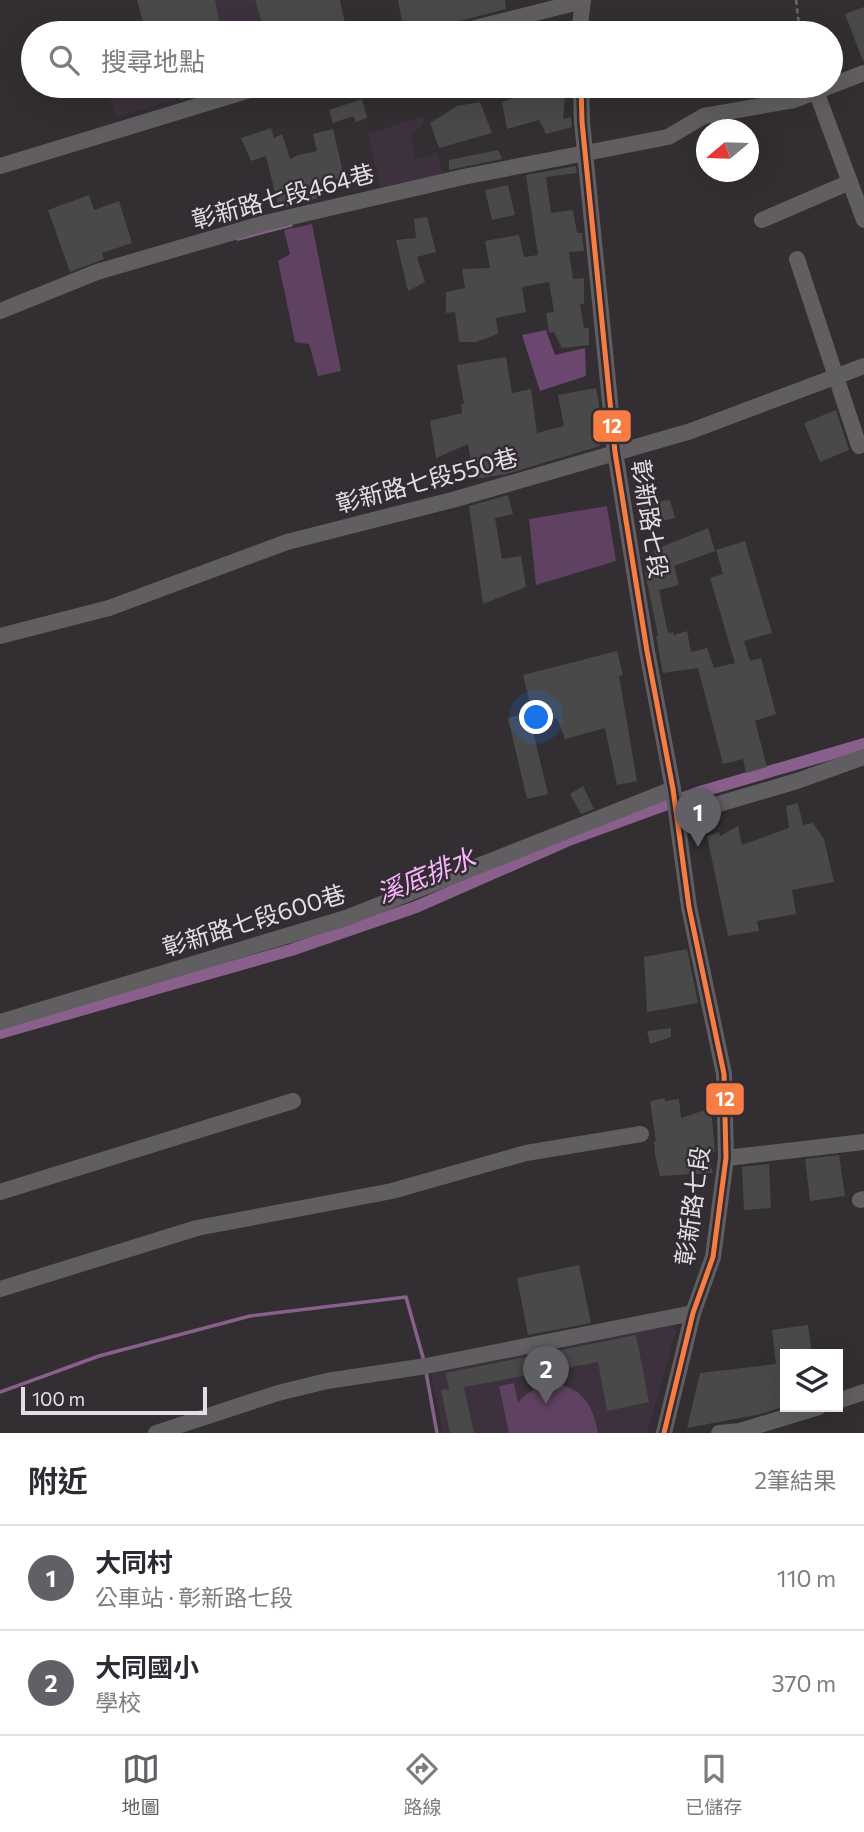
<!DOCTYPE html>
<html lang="zh-TW">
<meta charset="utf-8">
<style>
body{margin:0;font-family:Commissioner,"Noto Sans TC",sans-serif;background:#f2f2f3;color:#2b2b33}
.controls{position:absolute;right:21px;bottom:21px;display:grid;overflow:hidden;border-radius:0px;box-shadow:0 7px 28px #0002}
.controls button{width:63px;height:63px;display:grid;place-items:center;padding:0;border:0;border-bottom:2px solid #e1e1e2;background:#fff;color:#2b2b33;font:35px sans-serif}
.compass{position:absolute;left:696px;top:119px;width:63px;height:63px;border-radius:50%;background:#fff;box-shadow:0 7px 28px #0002;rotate:251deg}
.scale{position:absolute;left:21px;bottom:18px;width:186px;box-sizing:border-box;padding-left:7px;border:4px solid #e3dee4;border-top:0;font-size:19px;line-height:24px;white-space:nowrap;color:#e3dee4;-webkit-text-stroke:5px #342c34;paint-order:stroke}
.you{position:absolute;left:537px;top:718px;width:24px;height:24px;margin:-18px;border:5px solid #fff;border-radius:50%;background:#1a73e8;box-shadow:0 0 0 10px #1a73e833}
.badge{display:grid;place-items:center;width:46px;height:46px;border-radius:50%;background:#626067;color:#fff;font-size:23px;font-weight:700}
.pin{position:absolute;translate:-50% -58px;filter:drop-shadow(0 2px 4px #0008)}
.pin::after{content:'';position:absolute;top:37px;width:24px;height:21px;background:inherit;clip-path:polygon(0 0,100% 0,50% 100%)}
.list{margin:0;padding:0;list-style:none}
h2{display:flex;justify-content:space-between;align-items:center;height:91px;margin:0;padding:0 28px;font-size:30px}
h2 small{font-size:23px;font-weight:400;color:#7c7c81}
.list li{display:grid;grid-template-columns:46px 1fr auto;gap:21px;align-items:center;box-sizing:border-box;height:105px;padding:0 28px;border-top:2px solid #e1e1e2}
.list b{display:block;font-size:26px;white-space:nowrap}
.list p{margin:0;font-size:23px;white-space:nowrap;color:#7c7c81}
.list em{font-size:23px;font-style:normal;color:#7c7c81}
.icon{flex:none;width:38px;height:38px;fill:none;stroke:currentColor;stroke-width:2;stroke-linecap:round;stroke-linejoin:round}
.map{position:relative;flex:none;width:864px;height:1433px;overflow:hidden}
.search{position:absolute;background:#fff;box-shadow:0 7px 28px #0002;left:21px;right:21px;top:21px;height:77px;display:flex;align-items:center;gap:18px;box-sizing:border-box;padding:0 24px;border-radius:38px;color:#7c7c81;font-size:26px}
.sheet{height:301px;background:#fff}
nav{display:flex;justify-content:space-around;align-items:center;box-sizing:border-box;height:98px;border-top:2px solid #e1e1e2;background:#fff;font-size:19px;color:#7c7c81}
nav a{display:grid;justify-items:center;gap:4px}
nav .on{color:#626067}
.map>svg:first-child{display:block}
.built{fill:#3c313c}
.green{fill:#5f4261}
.forest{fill:#6b466e}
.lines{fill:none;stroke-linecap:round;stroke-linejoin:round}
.stream{stroke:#88608b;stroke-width:3.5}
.canal{stroke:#88608b;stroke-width:12}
.building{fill:#49494a}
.path{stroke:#696869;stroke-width:2.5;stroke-dasharray:5 3.5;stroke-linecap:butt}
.minor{stroke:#605e60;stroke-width:16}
.bus-1-casing{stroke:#342c34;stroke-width:10}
.bus-1{stroke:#f77d43;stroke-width:5}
.labels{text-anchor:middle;stroke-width:5;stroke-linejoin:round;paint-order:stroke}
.street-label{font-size:24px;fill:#e3dee4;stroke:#342c34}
.water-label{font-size:26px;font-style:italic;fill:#f7b5fa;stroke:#342c34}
.line-badge{stroke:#342c34;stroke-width:2.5}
.badge-label{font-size:19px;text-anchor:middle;font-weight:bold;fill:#fff}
</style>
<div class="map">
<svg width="864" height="1433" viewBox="0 0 864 1433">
<rect width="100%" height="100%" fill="#322e32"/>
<g class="built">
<path d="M140,0h157l9,33h-158z"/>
<path d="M106,86h110l-100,32z"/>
<path d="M427,115l-8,14 -8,3 4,27 23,-5 5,22 -62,15 -13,-57z"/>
<path d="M671,1323l5,9 -29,101h-204l-12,-59z"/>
</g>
<g class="green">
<path d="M312,224l29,147 -23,5 -9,-32 -14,-2 -17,-81 12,-7 -6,-24z"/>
<path d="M607,506l9,55 -80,24 -7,-66z"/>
<path d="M514,1383l4,20c16,-22 51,-26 68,-2 7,9 10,21 12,32h-89l-10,-47z"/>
</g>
<path class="forest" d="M546,330l9,25 30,-7 1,28 -46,15 -18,-56z"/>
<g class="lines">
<g class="stream">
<path d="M238,239l53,-14"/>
<path d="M426,1372l11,61"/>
<path d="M0,1392l99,-36 151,-40 156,-19 18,64"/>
</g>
<path class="canal" d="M0,1033l291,-83 125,-43 155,-68 129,-47 164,-48"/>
</g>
<g class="building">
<path d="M137,0h78l7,33h-76z"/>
<path d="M255,0h85l7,33h-82z"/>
<path d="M398,0h107l1,9 -54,14 -6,6 -15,4h-27z"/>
<path d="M864,7v54h-1l-18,-47z"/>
<path d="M179,86h24v7l-23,7z"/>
<path d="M544,86h22l-3,33 8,-2 1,10 -26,7 -7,-14 -32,9 -5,-27z"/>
<path d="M362,99l5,19 -11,4 -3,-6 -20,7 -4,-13z"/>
<path d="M480,102l12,31 -53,15 -9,-25 27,-17z"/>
<path d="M271,128l3,10 8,-4 8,25 8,-4 19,-4 -4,-17 20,-5 11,48 -25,6 3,14 -43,12 -13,-53 -15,5 -10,-23z"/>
<path d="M498,150l4,9 -53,11v-10z"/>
<path d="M576,166l1,7 -31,4 5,36 22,-3 4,23h5l2,18 -15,1 4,27 11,-1v26h-4l4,24h5v17l-27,3 -8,-16 -5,1 -3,-20 8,-1 -5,-30 -27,5 4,25 -30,6 2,16 -22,8h-17l-4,-30 -9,1v-21l19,-4 -3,-19 28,-1 -5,-27 34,-6 5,22 14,-2 -12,-80z"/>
<path d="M508,185l7,30 -23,5 -7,-30z"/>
<path d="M89,195l5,15 25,-9 13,42 -30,10 2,6 -34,13 -22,-62z"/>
<path d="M427,217l9,35 -19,5 8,25 -17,9 -12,-51 20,-2 -2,-19z"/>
<path d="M506,357l6,36 19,-4 6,44 27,-7 -6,-31 38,-7 3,16 1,42 -94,28 -32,5 -6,-35 -32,14 -6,-37 32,-8 -1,-9h3l-7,-39z"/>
<path d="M836,410l13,40 -29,12 -16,-39z"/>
<path d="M508,495l5,19 -18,4 7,41 19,-3 5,31 -43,17 -14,-98z"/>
<path d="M670,500l5,18 -29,7 -5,-21z"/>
<path d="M708,528l7,23 -41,15 5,19 -20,5 9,43 5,-1 1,3 13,-4 4,21 16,-4 7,20 21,-5 -25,-85 13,-4 -7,-24 29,-9 27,92 -28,8 6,20 11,-3 15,56 -21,7 12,46 -21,6 -3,-14 -20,5 -25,-96 -35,5 -7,-37 2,-1 -13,-62 15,-3 -6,-20z"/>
<path d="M617,651l6,24 -4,1 18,105 -20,4 -12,-57 -40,11 -8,-21 -26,5 17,71 -21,5 -19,-81 24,-6 -9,-37z"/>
<path d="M583,786l11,23 -13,5 -11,-20z"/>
<path d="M798,803l5,22 10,-2 11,16 10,43 -42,8 4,24 -39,7 2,10 -31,5 -21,-100 12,-4 1,4 18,-10 4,19 47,-17 -3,-22z"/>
<path d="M687,949l11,54 -51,9 -3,-55z"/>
<path d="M671,1028v9l-21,7 -3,-13z"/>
<path d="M665,1098v3l14,-2 2,19 30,-10 4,44 -8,2 6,19 -53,3 -5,-21 -1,-14h2l-6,-40z"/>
<path d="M839,1155l6,41 -35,5 -5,-42z"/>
<path d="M769,1164l2,44 -27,2 -2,-43z"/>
<path d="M579,1265l12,58 -63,12 -11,-57z"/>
<path d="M808,1325l4,29h-27v52l-24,8 -74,14 13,-55 76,-9 -4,-34z"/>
<path d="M636,1335l13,67 -42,9 -9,-49 -134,25 10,46h-24l-9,-43 8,-1 -3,-16z"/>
</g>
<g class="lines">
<path class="path" d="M796,0l4,33"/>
<g class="minor">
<path d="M455,33l128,-32"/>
<path d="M579,33l4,-33"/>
<path d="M581,86l1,36 33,330 32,199 26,138 16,118 35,167 2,84 -13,99 -20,56 -29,120"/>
<path d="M816,91l48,129"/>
<path d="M0,166l263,-80"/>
<path d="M762,220l88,-38"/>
<path d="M797,259l62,187"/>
<path d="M0,311l97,-39 168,-49 198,-46 205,-40 36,-21 90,-16 70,-27"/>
<path d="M0,636l109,-28 178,-66 169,-43 235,-68 173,-65"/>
<path d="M678,816l119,-35 67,-24"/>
<path d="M0,1022l346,-104 327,-129"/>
<path d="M726,1158l138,-16"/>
<path d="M0,1192l293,-91"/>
<path d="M860,1200l4,-1"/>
<path d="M0,1289l197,-61 195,-37 134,-38 115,-19"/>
<path d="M838,1401l26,-9"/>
<path d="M156,1433l122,-40 49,-12 99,-15 267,-53"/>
<path d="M719,1433l21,-2 79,-24"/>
</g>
<g class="bus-1-casing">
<path id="bus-1" d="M581,86l1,36 33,330 32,199 26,138 16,118 35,167 2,84 -13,99 -20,56 -29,120"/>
</g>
<use href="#bus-1" class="bus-1"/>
</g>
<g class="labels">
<g class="street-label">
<text transform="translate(283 197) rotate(-15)" y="8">彰新路七段464巷</text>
<text transform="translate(427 481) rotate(-15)" y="8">彰新路七段550巷</text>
<text transform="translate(649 519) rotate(81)" y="8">彰新路七段</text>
<text transform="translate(254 921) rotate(-17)" y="8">彰新路七段600巷</text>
<text transform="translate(693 1206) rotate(-82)" y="8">彰新路七段</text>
</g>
<g class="water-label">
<text transform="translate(426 876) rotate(-22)" y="9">溪底排水</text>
</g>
</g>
<g class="line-badge">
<rect x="592" y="409" width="40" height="34" rx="7" fill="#f77d43"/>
<rect x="705" y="1082" width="40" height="34" rx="7" fill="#f77d43"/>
</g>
<g class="badge-label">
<text x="612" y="433">12</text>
<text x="725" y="1106">12</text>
</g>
</svg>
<div class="controls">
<button><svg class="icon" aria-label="layers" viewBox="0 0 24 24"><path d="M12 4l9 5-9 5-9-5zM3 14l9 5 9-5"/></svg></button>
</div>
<svg class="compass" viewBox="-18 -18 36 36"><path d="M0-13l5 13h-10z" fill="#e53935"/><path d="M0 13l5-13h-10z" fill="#7c7c81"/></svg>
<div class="scale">100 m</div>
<div class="you"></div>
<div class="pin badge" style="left:698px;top:847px">1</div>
<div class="pin badge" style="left:546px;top:1404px">2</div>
<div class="search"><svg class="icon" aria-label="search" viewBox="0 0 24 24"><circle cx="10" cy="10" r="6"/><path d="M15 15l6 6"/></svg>搜尋地點</div>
</div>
<section class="sheet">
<h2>附近<small>2筆結果</small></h2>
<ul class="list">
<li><span class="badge">1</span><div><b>大同村</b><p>公車站 · 彰新路七段</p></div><em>110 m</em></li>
<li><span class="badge">2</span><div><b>大同國小</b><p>學校</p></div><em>370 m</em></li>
</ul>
</section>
<nav>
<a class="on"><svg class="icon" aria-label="map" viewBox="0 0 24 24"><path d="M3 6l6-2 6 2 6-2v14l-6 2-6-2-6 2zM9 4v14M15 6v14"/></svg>地圖</a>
<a><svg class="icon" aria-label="directions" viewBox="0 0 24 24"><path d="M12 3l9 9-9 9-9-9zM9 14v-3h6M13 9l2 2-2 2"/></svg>路線</a>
<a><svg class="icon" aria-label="saved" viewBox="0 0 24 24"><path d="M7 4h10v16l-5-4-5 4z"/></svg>已儲存</a>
</nav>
